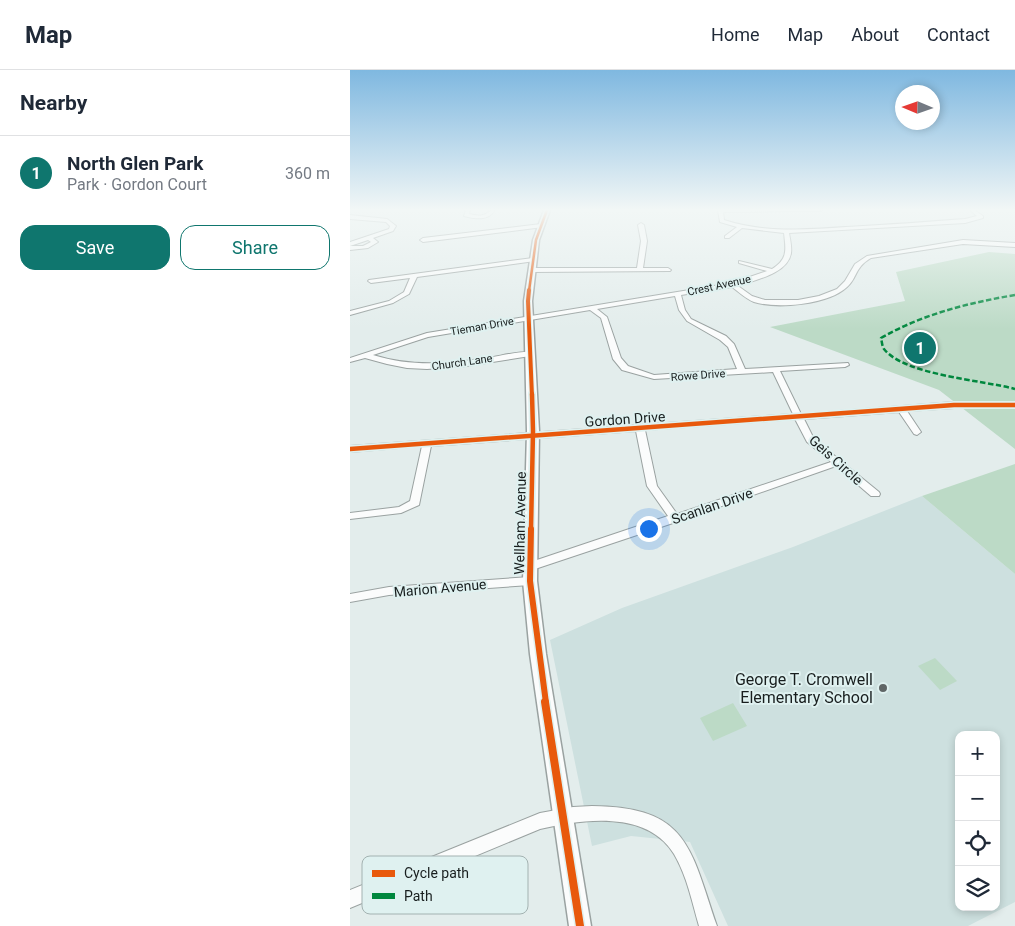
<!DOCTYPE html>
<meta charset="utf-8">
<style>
body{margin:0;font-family:Roboto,sans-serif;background:#f6f6f7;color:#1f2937}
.controls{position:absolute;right:15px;bottom:15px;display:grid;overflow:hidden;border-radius:10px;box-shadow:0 2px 8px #0003}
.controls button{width:45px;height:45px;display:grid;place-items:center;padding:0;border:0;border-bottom:1px solid #e0e1e3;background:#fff;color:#1f2937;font:25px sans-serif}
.compass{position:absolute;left:545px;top:15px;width:45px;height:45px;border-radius:50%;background:#fff;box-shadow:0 2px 8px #0003;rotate:272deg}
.you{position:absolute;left:298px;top:458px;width:18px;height:18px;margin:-12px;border:4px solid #fff;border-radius:50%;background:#1a73e8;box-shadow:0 0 0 8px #1a73e833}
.badge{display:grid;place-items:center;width:32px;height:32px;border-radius:50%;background:#0f766e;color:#fff;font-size:16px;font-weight:700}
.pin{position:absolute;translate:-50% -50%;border:2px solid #fff;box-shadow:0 1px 5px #0006}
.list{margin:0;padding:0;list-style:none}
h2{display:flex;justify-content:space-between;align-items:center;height:65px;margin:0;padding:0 20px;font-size:21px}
h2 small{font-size:16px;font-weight:400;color:#747a83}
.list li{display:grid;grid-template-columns:32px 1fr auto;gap:15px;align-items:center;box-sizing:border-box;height:75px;padding:0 20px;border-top:1px solid #e0e1e3}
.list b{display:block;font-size:19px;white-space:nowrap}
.list p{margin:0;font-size:16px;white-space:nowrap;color:#747a83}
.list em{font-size:16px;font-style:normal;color:#747a83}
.actions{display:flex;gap:10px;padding:15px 20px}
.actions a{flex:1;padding:11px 0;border:1px solid #0f766e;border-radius:15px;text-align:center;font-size:18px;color:#0f766e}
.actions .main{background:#0f766e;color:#fff}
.icon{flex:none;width:28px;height:28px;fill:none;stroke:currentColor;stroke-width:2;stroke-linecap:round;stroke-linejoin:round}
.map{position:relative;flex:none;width:665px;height:856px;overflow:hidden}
header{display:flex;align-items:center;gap:30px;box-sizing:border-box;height:70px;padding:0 25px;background:#fff;border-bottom:1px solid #e0e1e3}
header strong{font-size:24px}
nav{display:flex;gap:28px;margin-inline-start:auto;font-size:18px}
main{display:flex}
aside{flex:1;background:#fff}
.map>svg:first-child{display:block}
.built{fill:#cde0df;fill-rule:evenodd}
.green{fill:#bcdac6}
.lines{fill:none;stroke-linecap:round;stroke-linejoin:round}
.minor-casing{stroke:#9aa2a1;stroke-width:2}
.tertiary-casing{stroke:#9aa2a1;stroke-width:3}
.minor{fill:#fbfcfc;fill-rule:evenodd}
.tertiary{fill:#fbfcfc;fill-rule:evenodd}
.quiet{stroke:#00873e;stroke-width:2.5;stroke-dasharray:5.5 2.5;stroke-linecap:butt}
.cycleway-far4-casing{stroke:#dff1f0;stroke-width:4.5}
.cycleway-far3-casing{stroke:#dff1f0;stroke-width:6}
.cycleway-far2-casing{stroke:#dff1f0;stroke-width:8}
.cycleway-far1-casing{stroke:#dff1f0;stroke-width:9}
.cycleway-casing{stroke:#dff1f0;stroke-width:11}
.cycleway-far4{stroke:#e8590c;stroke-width:2.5}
.cycleway-far3{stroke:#e8590c;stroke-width:4}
.cycleway-far2{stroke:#e8590c;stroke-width:4.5}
.cycleway-far1{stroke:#e8590c;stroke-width:6}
.cycleway{stroke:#e8590c;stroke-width:8}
.poi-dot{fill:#5f6666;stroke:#dff1f0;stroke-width:2}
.labels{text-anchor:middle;stroke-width:4;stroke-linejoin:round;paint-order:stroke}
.far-street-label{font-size:11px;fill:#181e1e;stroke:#dff1f0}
.street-label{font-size:14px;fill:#181e1e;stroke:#dff1f0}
.near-poi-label{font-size:16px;fill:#181e1e;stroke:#dff1f0;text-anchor:end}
.key{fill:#dff1f0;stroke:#a3b2b1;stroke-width:1}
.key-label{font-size:14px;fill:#181e1e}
</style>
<header>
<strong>Map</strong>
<nav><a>Home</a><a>Map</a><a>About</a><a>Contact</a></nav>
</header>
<main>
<aside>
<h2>Nearby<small></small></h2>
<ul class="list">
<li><span class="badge">1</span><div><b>North Glen Park</b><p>Park · Gordon Court</p></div><em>360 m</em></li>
</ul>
<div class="actions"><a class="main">Save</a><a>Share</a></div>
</aside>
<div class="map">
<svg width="665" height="856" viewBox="0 0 665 856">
<rect width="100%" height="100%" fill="#e3edec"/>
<path class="built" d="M572,426l93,78v328l-47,24h-240l-38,-84 -59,-6 -39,10 -42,-206 72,-32 171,-61zM609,665h37v172h-37z"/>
<g class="green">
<path d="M639,182l26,2v195l-76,-59 -169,-63 135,-26 -9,-29z"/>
<path d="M665,394v110l-93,-78z"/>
<path d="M585,588l22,23 -17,9 -22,-24z"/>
<path d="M383,633l14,23 -34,15 -13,-23z"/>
</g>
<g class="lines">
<g class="minor-casing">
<g id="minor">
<path d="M116,140h4l-1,4c8,2 16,3 22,-4h4c-7,11 -19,9 -31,6z"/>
<path d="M368,140h104l-2,1 -97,1 1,8c41,13 80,10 122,7 40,-2 79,-5 119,-8l12,-3 -7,-6h4l9,6v2l-18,5 -176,10c1,6 3,14 2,20 -3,21 -37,27 -53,33l14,10 13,4h33l21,-4 18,-7 8,-8 10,-17 12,-8 96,-16 52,3v4l-52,-3 -92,14c-17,10 -13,19 -24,29 -19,18 -70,22 -93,15 -8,-3 -15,-10 -22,-15l-51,8 4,15 6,9 35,17 8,8 11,25 103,-6 1,2 -4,2 -65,4 21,43 153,-12h61v6h-61l-47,3 14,21 -4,3 -3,-1 -15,-22 -95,7 10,20 65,53 1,2 -1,2h-8l-35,-30 -157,55 -150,50 -4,-1 -2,-3 2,-3 143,-48 -21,-30 -11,-55 -205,15 -12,59 -18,8 -51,6v-6l49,-6 11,-6 12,-55 -72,6v-6l443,-32 -20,-42 -119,7 -32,-9 -9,-11 -12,-41 -11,-8 -162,27 -55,18c38,12 75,9 114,3 14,-2 31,-7 46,-6v4h-3l-63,10 -40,3 -20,-1 -20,-4 -22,-6 -15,4v-4l77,-25 305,-50 35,-12 -28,-8v-2l33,8c16,-10 14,-19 12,-36l-42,-5 -13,10h-4v-2l12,-9 -17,-5zM325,226l4,14 8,11 33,19 8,7 9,22 -83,6 -26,-9 -7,-8 -14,-41 -10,-8zM445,349l12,23 24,20 -154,52 -20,-28 -12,-56z"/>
<path d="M0,145l37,4 9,7 -3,5 -20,7 5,4 -10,6 -18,2v-4h13l8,-4 -3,-2 -18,6v-4l39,-13 1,-3 -4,-4 -36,-3z"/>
<path d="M291,153l3,2 3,16 -4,27h25l3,2 -1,1 -138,1 -3,-2 3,-2h105l4,-27 -3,-16z"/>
<path d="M191,154l2,1v2l-120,15 -3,-2 3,-2z"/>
<path d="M183,188l3,2 -1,1 -118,16 -8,17 -16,9 -43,12v-4l39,-10 15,-9 6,-14 -39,5 -3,-2 1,-1z"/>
<path d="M180,507l4,1 2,3 -2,3 -4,1 -141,10 -39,7v-8l39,-7z"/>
<path d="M242,736c96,1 98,41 125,120h-18c-7,-24 -12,-50 -25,-72 -27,-44 -91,-35 -134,-25l-190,79v-18l190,-77 33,-6z"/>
</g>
</g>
<g class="tertiary-casing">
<path id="tertiary" d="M194,140h6l-11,30 -7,61 7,130 -2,150 9,73 45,272h-22l-39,-272 -7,-73 4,-150 -3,-130 9,-61z"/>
</g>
<use href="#minor" class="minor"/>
<use href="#tertiary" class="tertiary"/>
<path class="quiet" d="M665,225c-47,8 -92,19 -134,43 1,4 1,8 3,11 20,26 98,31 131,40"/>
<g class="cycleway-far4-casing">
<path id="cycleway-far4" d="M179,221l7,-51 11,-30"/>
</g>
<g class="cycleway-far3-casing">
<path id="cycleway-far3" d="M179,220l-1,11 4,95"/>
</g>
<g class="cycleway-far2-casing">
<g id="cycleway-far2">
<path d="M0,379l604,-44h61"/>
<path d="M181,460l2,-99 -1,-37"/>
</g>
</g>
<g class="cycleway-far1-casing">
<path id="cycleway-far1" d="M181,459l-1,52 16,122"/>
</g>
<g class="cycleway-casing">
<path id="cycleway" d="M195,632l35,224"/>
</g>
<use href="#cycleway-far4" class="cycleway-far4"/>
<use href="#cycleway-far3" class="cycleway-far3"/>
<use href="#cycleway-far2" class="cycleway-far2"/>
<use href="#cycleway-far1" class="cycleway-far1"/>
<use href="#cycleway" class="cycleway"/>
</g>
<linearGradient id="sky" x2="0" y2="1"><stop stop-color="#7fb8e0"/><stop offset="0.54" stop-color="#f2f7f6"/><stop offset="1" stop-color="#f2f7f6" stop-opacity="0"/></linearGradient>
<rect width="665" height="259" fill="url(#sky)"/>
<circle class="poi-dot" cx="533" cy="618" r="5"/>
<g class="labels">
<g class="far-street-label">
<text transform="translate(369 215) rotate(-12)" y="4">Crest Avenue</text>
<text transform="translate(132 256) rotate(-10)" y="4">Tieman Drive</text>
<text transform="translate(112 292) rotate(-8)" y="4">Church Lane</text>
<text transform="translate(348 305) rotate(-4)" y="4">Rowe Drive</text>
</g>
<g class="street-label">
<text transform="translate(275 349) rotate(-4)" y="5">Gordon Drive</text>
<text transform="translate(486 390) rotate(42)" y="5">Geis Circle</text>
<text transform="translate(362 436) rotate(-19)" y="5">Scanlan Drive</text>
<text transform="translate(170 453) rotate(-89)" y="5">Wellham Avenue</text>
<text transform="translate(90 518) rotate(-5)" y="5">Marion Avenue</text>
</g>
<g class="near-poi-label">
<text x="523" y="615">George T. Cromwell<tspan x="523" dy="18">Elementary School</tspan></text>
</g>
</g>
<rect x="12" y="786" width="166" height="58" rx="8" class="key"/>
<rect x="22" y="800" width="23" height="7" fill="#e8590c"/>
<rect x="22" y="823" width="23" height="6" fill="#00873e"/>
<g class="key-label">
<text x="54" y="808">Cycle path</text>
<text x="54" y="831">Path</text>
</g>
</svg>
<div class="controls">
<button>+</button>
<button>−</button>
<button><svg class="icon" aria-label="locate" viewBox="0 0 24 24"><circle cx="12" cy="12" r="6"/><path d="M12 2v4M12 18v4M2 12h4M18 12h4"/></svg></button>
<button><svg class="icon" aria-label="layers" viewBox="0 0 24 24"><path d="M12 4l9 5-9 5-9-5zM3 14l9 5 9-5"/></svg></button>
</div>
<svg class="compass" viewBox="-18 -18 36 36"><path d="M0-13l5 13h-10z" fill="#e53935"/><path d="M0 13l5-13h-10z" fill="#747a83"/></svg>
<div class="you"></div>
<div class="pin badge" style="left:570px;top:278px">1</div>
</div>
</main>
